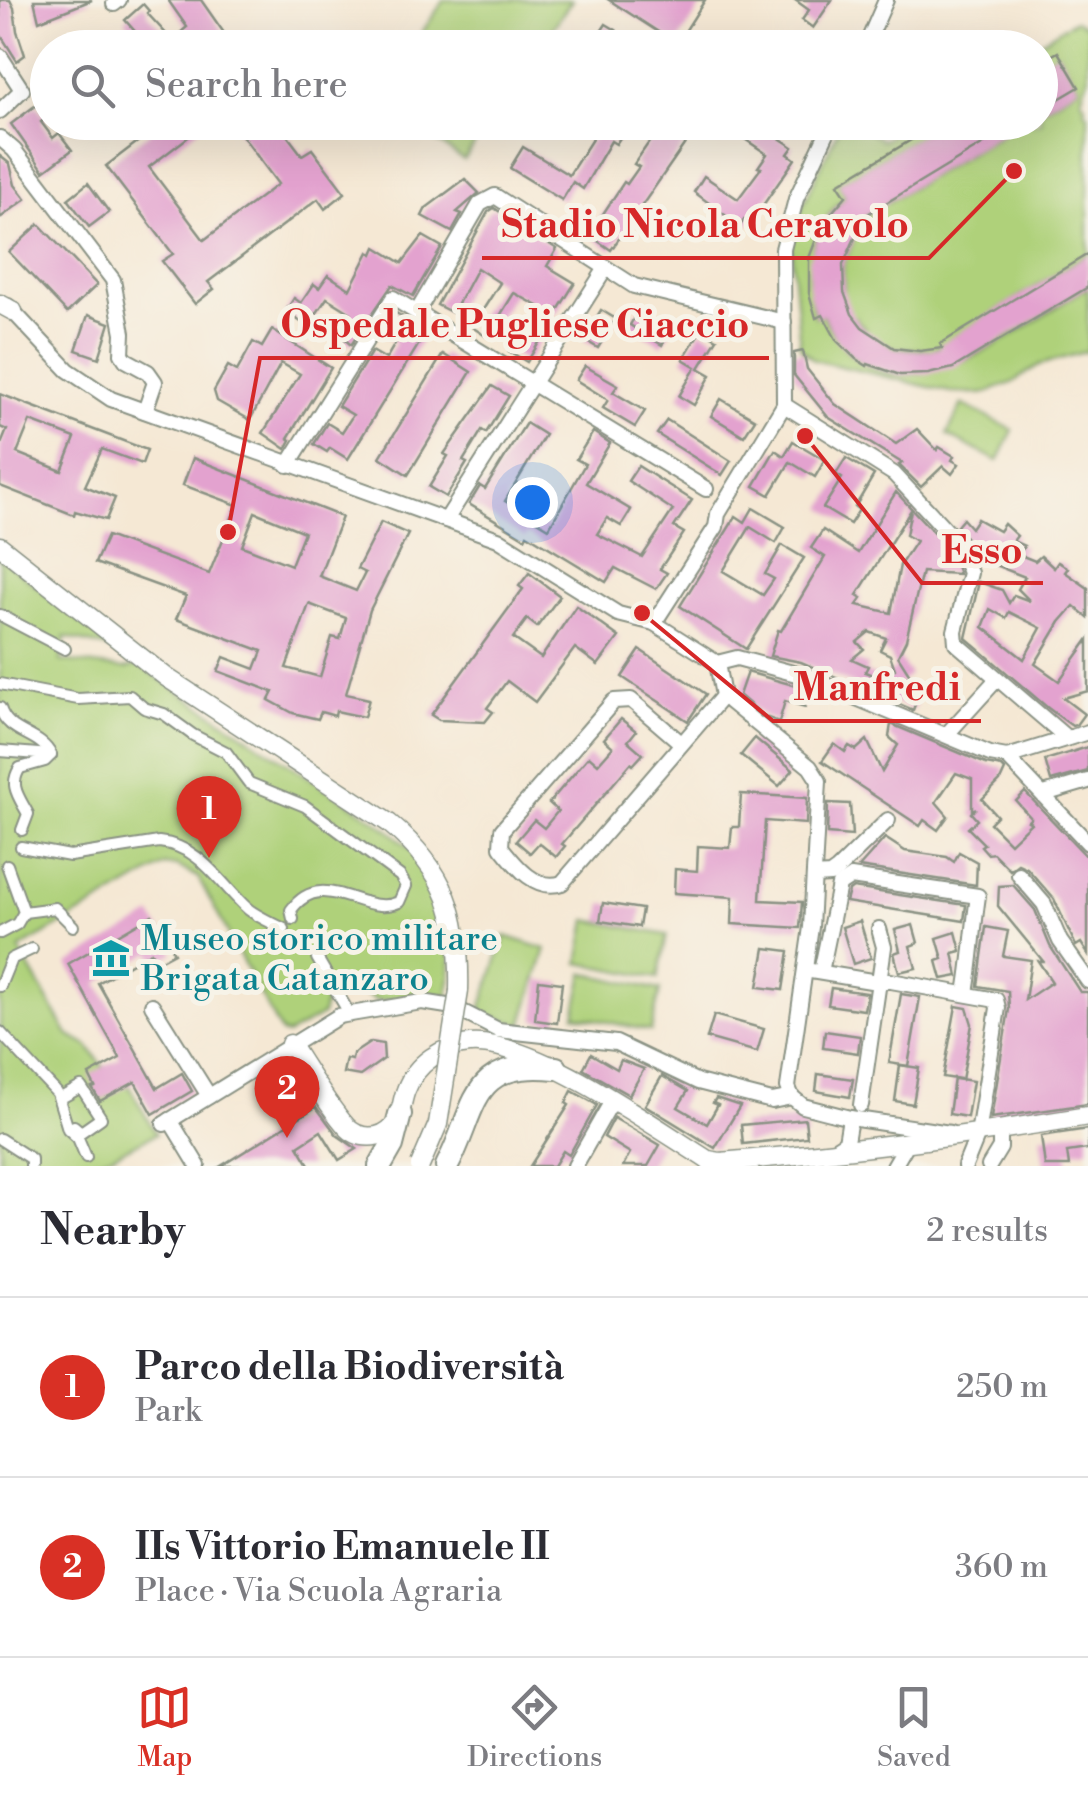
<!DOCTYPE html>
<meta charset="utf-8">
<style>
body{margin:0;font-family:"Libre Bodoni",serif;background:#f7f7f7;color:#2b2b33}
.you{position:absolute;left:532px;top:502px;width:35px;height:35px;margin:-25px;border:8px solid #fff;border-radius:50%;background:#1a73e8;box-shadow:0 0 0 15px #1a73e833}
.badge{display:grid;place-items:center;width:65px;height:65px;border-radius:50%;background:#d93025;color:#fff;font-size:32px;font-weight:700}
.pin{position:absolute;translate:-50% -82px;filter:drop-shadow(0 2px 5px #0008)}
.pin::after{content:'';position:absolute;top:52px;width:35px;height:30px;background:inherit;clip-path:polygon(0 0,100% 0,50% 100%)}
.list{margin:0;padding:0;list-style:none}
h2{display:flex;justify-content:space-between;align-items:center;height:130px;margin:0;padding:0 40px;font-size:42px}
h2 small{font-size:32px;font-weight:400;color:#7c7c81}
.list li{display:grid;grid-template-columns:65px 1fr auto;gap:30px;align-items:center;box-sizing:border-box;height:180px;padding:0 40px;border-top:2px solid #e1e1e2}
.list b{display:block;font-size:38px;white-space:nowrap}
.list p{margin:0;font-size:32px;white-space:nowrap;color:#7c7c81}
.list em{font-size:32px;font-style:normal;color:#7c7c81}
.icon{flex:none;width:55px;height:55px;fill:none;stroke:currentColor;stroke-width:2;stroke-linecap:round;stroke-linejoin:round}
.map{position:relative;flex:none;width:1088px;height:1166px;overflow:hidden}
.search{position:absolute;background:#fff;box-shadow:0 10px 40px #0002;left:30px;right:30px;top:30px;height:110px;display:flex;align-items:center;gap:25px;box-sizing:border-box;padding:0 35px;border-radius:55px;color:#7c7c81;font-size:38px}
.sheet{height:490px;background:#fff}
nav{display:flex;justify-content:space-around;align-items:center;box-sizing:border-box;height:140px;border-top:2px solid #e1e1e2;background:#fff;font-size:28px;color:#7c7c81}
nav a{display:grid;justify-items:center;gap:5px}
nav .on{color:#d93025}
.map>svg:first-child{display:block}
.green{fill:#afd17a;stroke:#678757;stroke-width:2.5}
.building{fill:#e3a2cf;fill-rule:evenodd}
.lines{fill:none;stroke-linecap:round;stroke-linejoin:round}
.pedestrian-casing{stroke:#8a9284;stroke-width:14}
.minor-casing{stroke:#8a9284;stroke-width:18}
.tertiary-casing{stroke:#8a9284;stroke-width:21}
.trunk-casing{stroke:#8a9284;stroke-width:26}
.pedestrian{stroke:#fff;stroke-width:10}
.minor{stroke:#fff;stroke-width:14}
.tertiary{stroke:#fff;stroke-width:18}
.trunk{stroke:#fff;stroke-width:22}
.tertiary-bridge-casing{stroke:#8a9284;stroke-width:21;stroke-linecap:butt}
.tertiary-bridge{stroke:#fff;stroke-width:18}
.labels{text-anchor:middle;stroke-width:10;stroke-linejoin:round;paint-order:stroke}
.culture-label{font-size:35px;fill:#0d838f;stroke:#f7f3e8;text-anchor:start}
.leader{fill:none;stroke:#d62828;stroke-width:4}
.callout-dot{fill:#d62828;stroke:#f7f3e8;stroke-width:4}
.callout-label{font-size:38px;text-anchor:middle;font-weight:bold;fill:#d62828;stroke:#f7f3e8;stroke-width:10;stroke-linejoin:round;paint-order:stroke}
</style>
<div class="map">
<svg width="1088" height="1166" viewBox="0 0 1088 1166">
<rect width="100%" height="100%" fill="#f7f3e8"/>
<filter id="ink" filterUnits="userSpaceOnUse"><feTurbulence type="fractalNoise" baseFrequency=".01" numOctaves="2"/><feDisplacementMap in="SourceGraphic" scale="20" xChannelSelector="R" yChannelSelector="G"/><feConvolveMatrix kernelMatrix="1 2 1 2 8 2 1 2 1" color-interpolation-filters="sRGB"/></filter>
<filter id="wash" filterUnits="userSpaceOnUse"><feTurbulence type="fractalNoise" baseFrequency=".0048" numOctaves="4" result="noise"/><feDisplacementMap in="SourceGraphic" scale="40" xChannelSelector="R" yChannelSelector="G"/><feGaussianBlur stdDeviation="2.25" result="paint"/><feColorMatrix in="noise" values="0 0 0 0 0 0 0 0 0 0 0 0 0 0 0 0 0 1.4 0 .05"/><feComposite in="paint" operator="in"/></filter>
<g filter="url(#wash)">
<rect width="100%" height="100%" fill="#f5e8d4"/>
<g class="green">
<path d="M444,0h128l-32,47h-128z"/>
<path d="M1075,20l13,7v50l-7,21 4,7 -1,6 4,2v141l-155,96 -39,-2 -24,-13 -15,-18 -20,12 9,-37 -1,-27 16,-36 -4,-4 5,-6 160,-96 20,-1 1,-12 38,-23 -21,-34 -17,9 -1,-14 -9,-1z"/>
<path d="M409,123h80l-25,37z"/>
<path d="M841,123h11l31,17 28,-17h30l-102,61 7,13c-38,31 -42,76 -31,120l8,-2c61,127 186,20 265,-28v64l-49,14 -27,18 -30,11 -32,-2 -136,-32 -14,-13 -9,-101 11,-38z"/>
<path d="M962,404l51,26 -15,31 -51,-26z"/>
<path d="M0,557l116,93 -51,-13 -4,24 64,8 14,-4c60,40 120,80 180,119 31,20 69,41 94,68 35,37 43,96 35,144l-28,-1 -42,6 -26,-12 -27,14 -3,12 -35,20 -6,-2 -83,-156 -21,-11 -12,-1 -146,84 49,86 20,11 16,22 12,-5 40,71 -46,22 -35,10h-75z"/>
<path d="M587,920l80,15 -9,43 -79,-15z"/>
<path d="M505,936l41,13 -24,76 -42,-13z"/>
<path d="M584,973l76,17 -9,41 -76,-16z"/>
</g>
<g id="blocks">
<g class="building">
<path d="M0,0h10l4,8 3,23 8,24 -8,6 -17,-27z"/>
<path d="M34,0h58l-53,21z"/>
<path d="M168,0h33l28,40 -10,8h-19l-7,-12 -13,12h-30l-25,-28 18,-16 6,7 -2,2 25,27 15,-13z"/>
<path d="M609,0h96l-28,44z"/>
<path d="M795,0h37l-19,28 -11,-8 7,-10z"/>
<path d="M606,24l10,6 -2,2 23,16h-47z"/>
<path d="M1058,52l21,35 -39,23v-48z"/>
<path d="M36,105l10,13 -5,4 12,16 6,-5 13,17 -28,21 -33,-47z"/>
<path d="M153,122h55l-59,45 55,73 74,-56 -46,-62h45l25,33 10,-6 33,44 -20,16 -7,-10 -110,83 6,7 -19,15 -33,-43 11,-7 -67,-88 51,-39z"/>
<path d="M603,122h27l-14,22 -5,-3 -28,48 -10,-7 -11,18 -52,-32 13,-21 46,28z"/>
<path d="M663,122h37l-89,128 -22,-15 35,-53 3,2 12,-17 -5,-3z"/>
<path d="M734,122h21l38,25 -5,7 7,5 -45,65 -6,-4 -4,6 -46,-34 10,-16 34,23 23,-31 -3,-1 9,-13 -37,-25z"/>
<path d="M941,122h79l-167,101 6,6 -16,36 1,27 8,22 10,13 32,21 26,3 22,-3 -2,-4 148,-90v33l-135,81 -25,6 -28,1 -32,-11 -1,2 -11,-7 -19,-18 -14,-26 -7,3 -7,-25v-35l13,-34 24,-28 -8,-12z"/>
<path d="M0,156l10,8 5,21 11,14 -26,19z"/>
<path d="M465,179l14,14 -22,19 5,2 -10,18 -30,-16 4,-8z"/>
<path d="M88,183l21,29 -20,15 -21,-28z"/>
<path d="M494,208l63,41 -10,17 28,17 -20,32 -41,-22 -27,44 -15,-10 28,-44 -23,-15 -24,45 -16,-8 51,-93z"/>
<path d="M39,224l58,61 -30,28 -58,-61z"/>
<path d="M423,236l19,11 -29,49 -21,-11 -41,60 -13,-12 13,-20 -24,-15 -19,28 -23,-14 9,-14 7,5 13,-19 5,4 9,-13 22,14 19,-37 4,2 3,-7 26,16z"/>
<path d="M601,310l15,9 -18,29 -15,-9z"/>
<path d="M638,311l33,19 -9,15 -32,-20z"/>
<path d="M396,313l31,18 -79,128 -18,-11 -3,4 -13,-8 13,-21 15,9 11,-17 -15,-9 34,-55 14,8 10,-17 -13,-8z"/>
<path d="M88,315l22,8 -11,35 -23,-8z"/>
<path d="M528,322l17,11 -18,29 -18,-11z"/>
<path d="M272,330l59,38 -43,70 3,2 -5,9 -23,-16 37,-59 -19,-11 -31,57 -33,-19 -3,-10 14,-25 9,5 16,-29 9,5z"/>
<path d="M701,330l16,9 -18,29 12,7 -17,30 -15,-9 17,-29 -13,-8z"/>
<path d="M803,351l4,18 28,35 61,40 21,-15 20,21 2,-3 15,9 -2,4 7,4 -7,10 -9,-8 -22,21 -22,-22 3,-2 -74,-46 -34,-42v-22z"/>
<path d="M443,354l28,18 -63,103 -28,-18z"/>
<path d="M585,366l33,19 -5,7 32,19 -10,16 -32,-19 5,-8 -32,-20z"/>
<path d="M492,386l17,10 -23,37 -4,-3 -19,31 4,2 -21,34 -17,-10 19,-31 -4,-2z"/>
<path d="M0,394l147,56 -5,14 -40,-15 -17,37 30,12 -9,22 -31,-9 -1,4 -74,-29v-39l7,-17 -7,-3zM30,421l45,17 -13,33 -45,-18z"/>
<path d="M721,399l34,20 -11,17 -33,-20z"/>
<path d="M667,420l64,41 -9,14 -65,-41z"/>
<path d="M526,423l19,12 -40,66 44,27 36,-64 -9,-5 17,-27 17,11 -24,40 45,27 -10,16 -14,-8 -10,16 45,23 31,-47 -45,-29 10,-15 54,34 -18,27 10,6 -24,36 7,4 -11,16 -41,-21 -9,14 -79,-48 -2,4 -56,-34 11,-18 5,3z"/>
<path d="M793,441l32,19 -10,17 -25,-15 -20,33 -16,-9 21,-36 9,6z"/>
<path d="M193,458l149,59 -23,59 37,15 9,-18 -8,-4 24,-47 27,12 -38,76 -24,84 23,5 -5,18 -28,-6 -1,5 -14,-4 -3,7 -25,-6 -24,-13 4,-8 -55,-21 6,-14 31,12 7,-18 -86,-32 10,-23 -91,-33 12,-27 102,38 28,-69 -54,-20zM255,512l49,20 -13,33 -49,-19zM309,604l37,14 -6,21 -8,-2 -12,40 -34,-9z"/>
<path d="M846,458l28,17 -19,32 4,3 -9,14 -27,-16 19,-30 -6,-4z"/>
<path d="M896,492l54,58 9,24 -37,-2 -16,68 -8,16 12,19 -11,8 21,8 -7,19 -112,-48 -31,-6 8,-26 3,1 44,-74 -14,-9 12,-18 35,23zM911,510l-5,25 10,6 -16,24 -9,48 -34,-8 5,-7 -5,-3zM869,632l17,6 -6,12 10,5 5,14 -15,9 -15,-6 3,-6 -16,-7 12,-10 -7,-7z"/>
<path d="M753,508l32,19 -9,16 -26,-16 -27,44 40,24 11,-16 -9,-5 17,-29 22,13 -58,91 -66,-43 56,-90 9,6z"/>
<path d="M963,519l8,9 6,-9 22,12 5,-7 13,12 -4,5 11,5 -4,9 15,6 6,-5 13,12 4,-6 10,6 -3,4 23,16v30l-14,-12 -14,16 -25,42 24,17 29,-41v51l-25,7 21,16 -8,11 -4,1 -24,-18 -82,-70 13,-56 23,8 7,13 5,-8 16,6 -12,-12 7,-12 -33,-13 -21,-19 -14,-19zM990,609l16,9 3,-6 32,16 -17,31 -41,-32z"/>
<path d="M529,573l31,23 -23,31 -10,-8 -14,19 28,20 35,-52 43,31 -21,28 -23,-17 -40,54 -28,-21 -20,27 6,4 -8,10 -46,-2 -8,-5 92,-126 -4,-3z"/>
<path d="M640,650l66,44 -18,27 -66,-44z"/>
<path d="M747,672l64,18 -6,17 -20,-6 -6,21 -14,-5 -26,-22z"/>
<path d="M621,719l15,12 -8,10 15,13 -10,11 -2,-2 -69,81 3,2 -9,11 -17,-14 -9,10 -14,-12 18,-21 10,8 14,-17 -9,-8 40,-47 9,8 15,-17 -9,-8z"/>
<path d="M891,724l95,40 16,3 3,3 -5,11 -18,18 15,17 -7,7 20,20 21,-20 -3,-2 3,-3 -15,-17 9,-9 63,66v96l-7,-11 -5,3 -22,-47 -27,-31 -9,-4 -8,6 -17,-17 -5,1 -7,-8 3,-2 -16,-16 9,-8 -6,-7 5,-5 -4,2v-31l-16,-6 -20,29 12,14 -10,14 -14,-10 -4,6 -98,-65 12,-17 11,8 4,-6 7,4 11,-10 15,32 16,-27 -9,-8z"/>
<path d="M755,738l38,32 -14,16 -38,-31z"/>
<path d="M1088,747v24l-37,10 -6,-21z"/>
<path d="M741,794l66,4 -1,26 -41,-3 -5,79 42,2 -2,26 -68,-4 1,-27 -59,-4 1,-24 22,2 1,-25 32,2 2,-21h7z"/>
<path d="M828,803l22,1 2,32 -25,-2z"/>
<path d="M885,838l20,13 42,6 7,5 5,-10 18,10 -1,23 -117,-18z"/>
<path d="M1013,885l22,25 15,36 30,46h8v112l-97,14 18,-109 -1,-18 -30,-5 8,-59 22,4 -5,25 28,4 -6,40 27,-18 -14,-21h5l-45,-55 1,-20z"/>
<path d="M853,888l113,17 -2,16 -118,-19 3,-11z"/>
<path d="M603,903l39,6 -3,18 -39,-6z"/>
<path d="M152,915l22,38 -17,9 -6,-10 -53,31 59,105 25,-15 10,18 -39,23 -18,-32 -35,19 -8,-13 3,-1 -6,-12 31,-17 -52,-94z"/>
<path d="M860,921l11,37 -18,6 -11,-37z"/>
<path d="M913,925l5,18 -8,3 6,22 -17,4 -5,-19 6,-2 -5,-21z"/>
<path d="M956,932l5,19 -8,2 5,23 -16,3 -5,-18 6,-2 -6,-21z"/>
<path d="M765,948l24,3 -6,39 -25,-3z"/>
<path d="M539,980l23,3 -5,40 -22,-3z"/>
<path d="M831,988l36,5 -3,17 -36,-5z"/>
<path d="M901,994l19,3 -12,69 -19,-3z"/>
<path d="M956,1006l11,2 5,16 -10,56 -19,-3z"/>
<path d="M714,1015l50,14 -7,23 -50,-14z"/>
<path d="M825,1031l35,5 -2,17 -35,-5z"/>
<path d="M371,1042l12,2 1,15 -24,17 -17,-3 3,-14 6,1 1,-6z"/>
<path d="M591,1054l26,15 4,-9 23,9 -15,26 -46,-26z"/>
<path d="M900,1065l19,3 -6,36 -18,-3z"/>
<path d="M818,1074l35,5 -3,18 -34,-6z"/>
<path d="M662,1076l26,15 -10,16 29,17 11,-19 -5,-2 3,-5 24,8 -25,42 -70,-43z"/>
<path d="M954,1078l19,3 -6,36 -18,-3z"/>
<path d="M572,1091l25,14 -28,50 -6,-4 -9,15h-24l39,-61 -3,-2z"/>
<path d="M316,1107l21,28 20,14 -18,11 -18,-29 -23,15 12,20h-89z"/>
<path d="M614,1118l46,27 -12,21h-25l7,-13 -26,-16z"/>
<path d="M805,1119l2,18 -64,7 -2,-19z"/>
<path d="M1088,1129v20l-21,3 2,14h-24l-4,-30z"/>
</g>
</g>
</g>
<g filter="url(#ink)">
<use href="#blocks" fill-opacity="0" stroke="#8a9284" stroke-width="2.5"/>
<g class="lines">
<g class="pedestrian-casing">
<g id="pedestrian">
<path d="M0,615l65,34"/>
<path d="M0,684l78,15 52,-3 14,12 20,6 29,21 33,17 23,31 56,23 95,70 6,10 -7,16c-36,16 -76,-36 -108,8l2,9"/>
<path d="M0,708c8,27 40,24 51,47l-6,6 -25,7c-12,18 0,30 8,46l-6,16"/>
<path d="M0,751l51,4"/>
<path d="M21,847l49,9 89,-14c42,4 61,42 89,67 10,8 25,14 36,20"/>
<path d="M24,912l31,-4 18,18"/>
<path d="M0,933l17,-9 7,-12 -17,-47"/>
<path d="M317,958l32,55"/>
<path d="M0,986l11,-27 21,-10"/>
<path d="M0,1032l57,61 11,36 10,9 8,19"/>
<path d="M59,1099l22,-12 20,31 -20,14 -7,-6"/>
<path d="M0,1139l31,20v7"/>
</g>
</g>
<g class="minor-casing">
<g id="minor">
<path d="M114,4l5,-4"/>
<path d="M865,48l21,-48"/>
<path d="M0,56l22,34 -22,21"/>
<path d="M0,138l14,12 99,130 10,53 -1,21 4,6 22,12 7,10 -10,29"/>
<path d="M8,306l60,64 43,29 387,140 120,75 36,9 63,40 20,-5 67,18 186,78 17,3"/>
<path d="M417,312l63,-108 15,-8 139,90 150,36"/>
<path d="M784,405l110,69 65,70 11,29 -15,58 1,12 111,95"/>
<path d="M784,405l-1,-156 13,-50 36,-77"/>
<path d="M288,465l105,-167 313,191"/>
<path d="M446,520l160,-252"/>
<path d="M654,623l62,-96 2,-13 66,-109"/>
<path d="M717,663l6,33 87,71 9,14 -8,146 -23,160 4,10"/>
<path d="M948,733l49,-54"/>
<path d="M681,743l-50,-43 -17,1 -112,129 -1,17c15,19 35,45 61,36l161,-187"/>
<path d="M1007,757l81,86"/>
<path d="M1007,757l81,-25"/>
<path d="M1044,794l44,-13"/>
<path d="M1019,875l25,29 16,37 28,40"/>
<path d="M814,876l16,-1 7,-5 51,-50"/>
<path d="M805,970l66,11h20l105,19 2,8 -20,126 -13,32"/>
<path d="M821,972l18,-87 12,-8 127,19c-5,33 -6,64 -12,97"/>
<path d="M152,1005l57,91"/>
<path d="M792,1097l11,9 47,12 -4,24 -14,9"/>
<path d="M861,1105l23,-158 -5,-18"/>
<path d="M850,1118l100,15"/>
<path d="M170,1120l28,46"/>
<path d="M164,1124l175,-108 83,-14 31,5 45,23 118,13 82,39 74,19 20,-4"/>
<path d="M575,1166l37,-65"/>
<path d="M894,1166l14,-24"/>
<path d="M989,1166l11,-18v-17"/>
</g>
</g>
<g class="tertiary-casing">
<g id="tertiary">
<path d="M0,304l13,7"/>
<path d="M0,546l166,131 223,146c58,48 72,94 70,168"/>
<path d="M290,1044c18,27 35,58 56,82 12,14 35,14 47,0 9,-10 8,-24 13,-36 10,-27 36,-44 64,-46 62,-5 183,82 238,116l5,6"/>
<path d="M708,1160l12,2c123,-10 246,-26 368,-46"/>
</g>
</g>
<g class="trunk-casing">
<g id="trunk">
<path d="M380,1166l12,-21 8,-31"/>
<path d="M447,1166c31,-59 21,-107 109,-98"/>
</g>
</g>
<use href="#pedestrian" class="pedestrian"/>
<use href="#minor" class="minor"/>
<use href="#tertiary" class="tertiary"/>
<use href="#trunk" class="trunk"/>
<g class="tertiary-bridge-casing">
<path id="tertiary-bridge" d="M420,1166l18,-42 21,-133"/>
</g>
<use href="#tertiary-bridge" class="tertiary-bridge"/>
</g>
</g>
<defs>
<g id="museum-bare" transform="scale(3)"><path d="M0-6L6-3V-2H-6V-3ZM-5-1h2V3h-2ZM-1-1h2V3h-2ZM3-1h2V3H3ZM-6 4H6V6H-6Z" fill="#0f9aa8" stroke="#f7f3e8" stroke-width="2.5" paint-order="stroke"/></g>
</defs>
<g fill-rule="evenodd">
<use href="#museum-bare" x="111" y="958"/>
</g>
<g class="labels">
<g class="culture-label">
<text x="141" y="950">Museo storico militare<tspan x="141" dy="40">Brigata Catanzaro</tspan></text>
</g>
</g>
<path class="leader" d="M1014 171L929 258H482M228 532L260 358H769M805 436L922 583H1043M642 613L773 721H981"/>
<g class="callout-dot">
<circle cx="1014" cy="171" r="10"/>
<circle cx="228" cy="532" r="10"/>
<circle cx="805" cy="436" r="10"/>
<circle cx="642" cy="613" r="10"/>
</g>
<g class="callout-label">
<text x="705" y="237">Stadio Nicola Ceravolo</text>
<text x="515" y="337">Ospedale Pugliese Ciaccio</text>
<text x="982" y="563">Esso</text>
<text x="877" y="700">Manfredi</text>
</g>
</svg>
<div class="you"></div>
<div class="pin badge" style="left:209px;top:858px">1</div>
<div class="pin badge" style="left:287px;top:1138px">2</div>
<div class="search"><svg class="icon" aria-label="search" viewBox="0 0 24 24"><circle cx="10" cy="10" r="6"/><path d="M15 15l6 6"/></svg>Search here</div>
</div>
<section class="sheet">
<h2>Nearby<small>2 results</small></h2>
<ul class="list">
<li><span class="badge">1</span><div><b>Parco della Biodiversità</b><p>Park</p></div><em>250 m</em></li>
<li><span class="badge">2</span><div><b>IIs Vittorio Emanuele II</b><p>Place · Via Scuola Agraria</p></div><em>360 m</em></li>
</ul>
</section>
<nav>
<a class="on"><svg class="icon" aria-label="map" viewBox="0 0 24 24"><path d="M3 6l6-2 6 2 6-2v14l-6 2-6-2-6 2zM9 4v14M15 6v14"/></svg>Map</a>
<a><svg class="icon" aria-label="directions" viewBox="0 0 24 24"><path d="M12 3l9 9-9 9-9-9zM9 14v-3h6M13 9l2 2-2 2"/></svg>Directions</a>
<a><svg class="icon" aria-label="saved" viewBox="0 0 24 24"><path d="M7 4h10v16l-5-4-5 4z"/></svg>Saved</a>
</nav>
